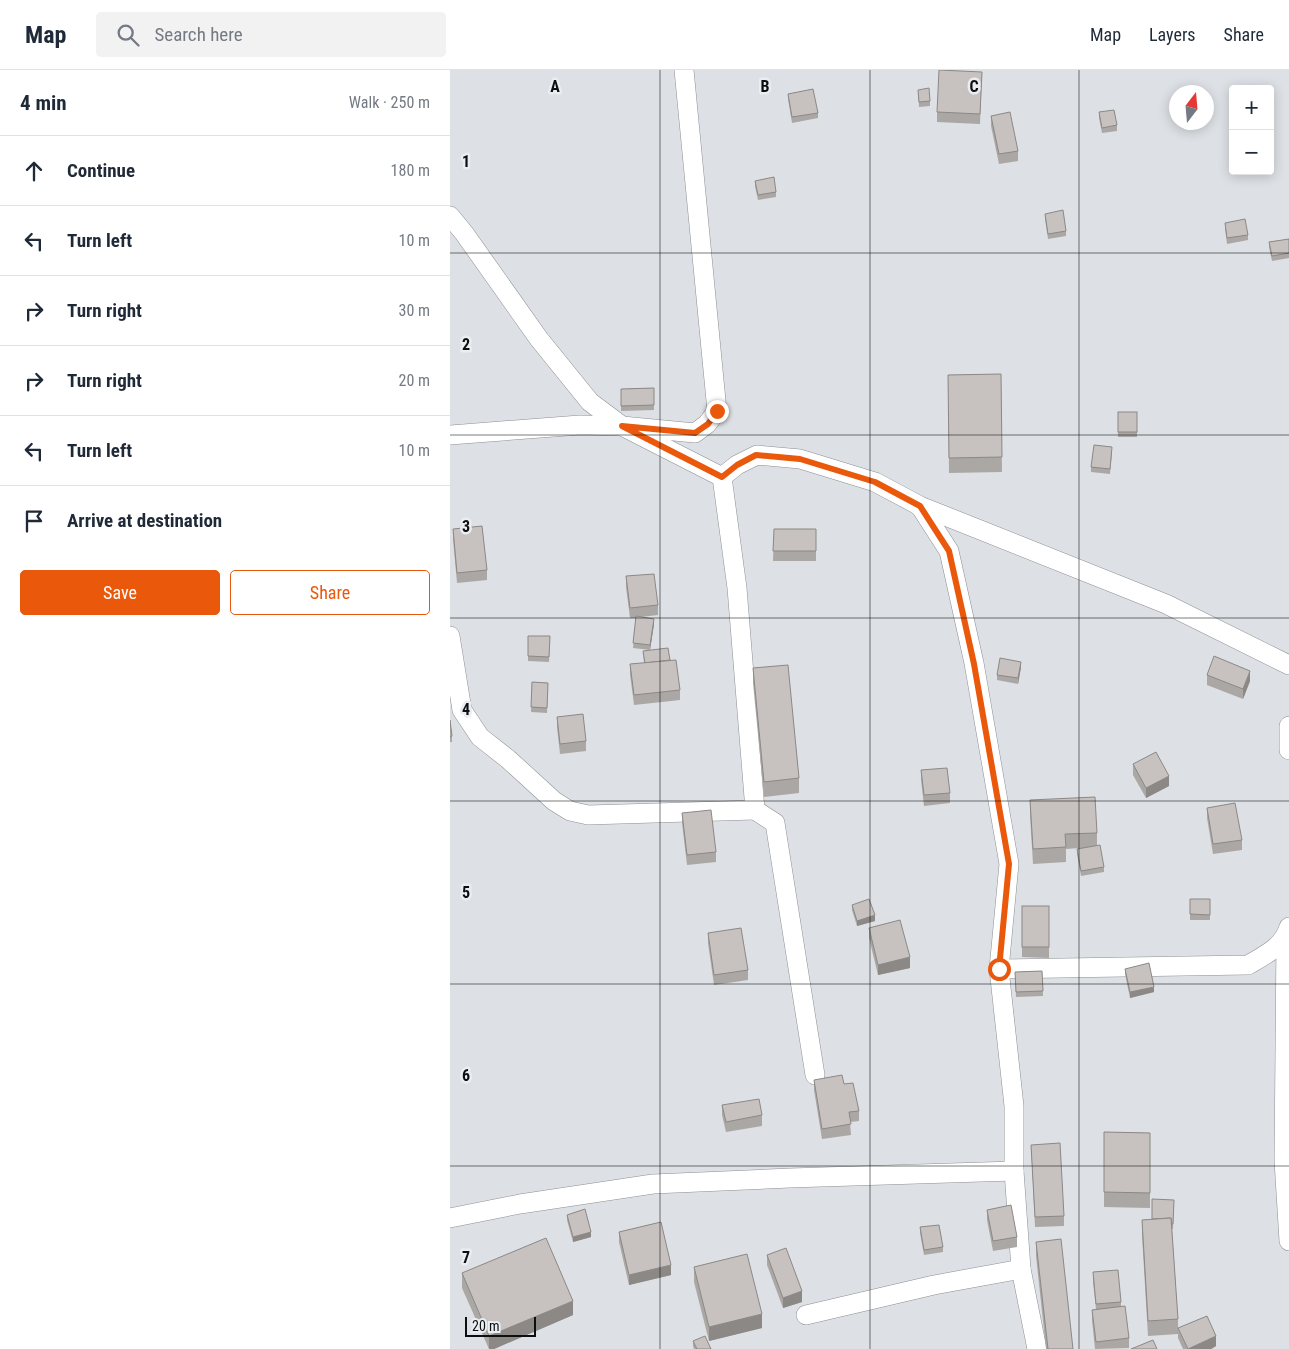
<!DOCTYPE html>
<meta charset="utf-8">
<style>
body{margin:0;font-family:"Roboto Condensed",sans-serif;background:#f2f2f3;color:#1f2937}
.controls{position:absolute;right:15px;top:15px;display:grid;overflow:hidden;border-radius:5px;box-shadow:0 2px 12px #0003}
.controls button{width:45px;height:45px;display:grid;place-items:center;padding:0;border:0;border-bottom:1px solid #e0e1e3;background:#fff;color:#1f2937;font:25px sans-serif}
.compass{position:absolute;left:719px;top:15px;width:45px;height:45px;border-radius:50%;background:#fff;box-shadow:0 2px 12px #0003;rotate:16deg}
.scale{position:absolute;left:15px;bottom:12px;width:71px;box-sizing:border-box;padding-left:5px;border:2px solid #0d0e0f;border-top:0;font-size:14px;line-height:18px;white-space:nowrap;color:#0d0e0f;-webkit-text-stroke:4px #eaedf1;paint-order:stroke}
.stop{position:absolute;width:15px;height:15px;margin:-11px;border:4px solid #ea580c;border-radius:50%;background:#fff}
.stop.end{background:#ea580c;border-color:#fff;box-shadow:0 1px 5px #0008}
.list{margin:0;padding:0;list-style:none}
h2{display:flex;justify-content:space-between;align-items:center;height:65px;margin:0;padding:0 20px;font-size:21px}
h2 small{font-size:16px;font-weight:400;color:#747a83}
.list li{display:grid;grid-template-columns:32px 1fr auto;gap:15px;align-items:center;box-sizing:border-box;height:70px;padding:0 20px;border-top:1px solid #e0e1e3}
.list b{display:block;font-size:19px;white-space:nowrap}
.list em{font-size:16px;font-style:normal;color:#747a83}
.actions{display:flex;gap:10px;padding:15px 20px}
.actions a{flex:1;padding:11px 0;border:1px solid #ea580c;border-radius:5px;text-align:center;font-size:18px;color:#ea580c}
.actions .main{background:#ea580c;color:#fff}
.icon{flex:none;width:28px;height:28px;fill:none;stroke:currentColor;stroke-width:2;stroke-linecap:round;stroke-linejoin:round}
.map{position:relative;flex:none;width:839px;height:1279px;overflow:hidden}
header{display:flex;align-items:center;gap:30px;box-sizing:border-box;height:70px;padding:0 25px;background:#fff;border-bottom:1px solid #e0e1e3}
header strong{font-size:24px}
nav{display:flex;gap:28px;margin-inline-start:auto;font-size:18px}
.search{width:350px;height:45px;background:#f2f2f3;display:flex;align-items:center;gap:12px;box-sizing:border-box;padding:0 18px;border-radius:5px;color:#747a83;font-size:19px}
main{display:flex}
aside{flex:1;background:#fff}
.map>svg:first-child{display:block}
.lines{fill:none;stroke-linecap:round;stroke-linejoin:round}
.minor-casing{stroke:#8c8f93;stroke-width:20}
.minor{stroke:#fff;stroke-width:19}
.wall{fill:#aba7a5}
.shaded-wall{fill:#8b8886}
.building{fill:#c7c2c0;stroke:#8b8886}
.route{stroke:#ea580c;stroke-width:6}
.grid{fill:none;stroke:#0d0e0f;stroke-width:1;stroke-opacity:0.55}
.grid-label{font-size:16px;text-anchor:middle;font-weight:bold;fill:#0d0e0f;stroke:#eaedf1;stroke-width:5;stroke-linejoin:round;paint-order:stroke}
</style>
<header>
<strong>Map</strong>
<div class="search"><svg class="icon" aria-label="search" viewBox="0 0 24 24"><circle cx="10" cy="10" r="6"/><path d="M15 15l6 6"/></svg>Search here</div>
<nav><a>Map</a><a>Layers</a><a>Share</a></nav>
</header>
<main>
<aside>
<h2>4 min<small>Walk · 250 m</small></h2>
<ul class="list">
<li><svg class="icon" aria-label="ahead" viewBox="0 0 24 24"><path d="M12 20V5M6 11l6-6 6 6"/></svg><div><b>Continue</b></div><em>180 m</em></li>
<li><svg class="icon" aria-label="left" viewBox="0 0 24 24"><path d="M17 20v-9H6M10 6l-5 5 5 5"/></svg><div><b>Turn left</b></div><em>10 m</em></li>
<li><svg class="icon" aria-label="right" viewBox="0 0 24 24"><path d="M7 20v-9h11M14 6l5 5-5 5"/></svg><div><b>Turn right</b></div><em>30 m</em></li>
<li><svg class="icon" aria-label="right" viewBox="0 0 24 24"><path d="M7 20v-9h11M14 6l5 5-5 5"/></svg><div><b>Turn right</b></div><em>20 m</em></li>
<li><svg class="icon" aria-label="left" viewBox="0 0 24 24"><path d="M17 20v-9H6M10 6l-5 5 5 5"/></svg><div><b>Turn left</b></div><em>10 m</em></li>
<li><svg class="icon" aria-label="arrive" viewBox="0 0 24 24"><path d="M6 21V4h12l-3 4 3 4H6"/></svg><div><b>Arrive at destination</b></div></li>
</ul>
<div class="actions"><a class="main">Save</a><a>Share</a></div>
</aside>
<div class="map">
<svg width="839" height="1279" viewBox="0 0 839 1279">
<rect width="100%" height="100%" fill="#dde0e4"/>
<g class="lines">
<g class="minor-casing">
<g id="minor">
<path d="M0,146l14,17 75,106 51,63 32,24 100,51 15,-12 20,-10 43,4 75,23 45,24 246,98 123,61"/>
<path d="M0,365l130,-10 42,1 73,7 12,-9 10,-13 -33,-341"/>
<path d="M272,407l15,111 18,222 20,13 40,252"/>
<path d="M470,436l29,45 25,112 35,201 -10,105 15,137v65l7,98 16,80"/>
<path d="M0,566l12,74 18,27 28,22 46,42 16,10 18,4 167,-5"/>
<path d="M839,656v24"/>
<path d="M836,867l-2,224 5,80"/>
<path d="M549,899l249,-4c17,-10 35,-18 41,-38"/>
<path d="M0,1148l70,-14 133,-20 137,-6 224,-7"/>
<path d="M356,1245l128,-30 87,-16"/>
</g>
</g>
<use href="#minor" class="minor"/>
</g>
<g class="wall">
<path d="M532,2l-2,52 -43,-2v-10z"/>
<path d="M468,20l12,11v5l-11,1z"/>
<path d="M338,24l30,19v5l-26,5 -4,-24z"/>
<path d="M649,42l18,13v6l-15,2 -3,-15z"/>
<path d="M541,46l27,35v10l-19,3 -8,-38z"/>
<path d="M305,111l21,11v5l-18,3 -3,-14z"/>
<path d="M595,144l21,17v5l-18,3 -3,-20z"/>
<path d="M775,153l23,12v5l-21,4 -2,-16z"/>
<path d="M839,169v19l-17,3 -3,-14v-5z"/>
<path d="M551,304l1,98 -53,1 -1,-98z"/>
<path d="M204,318v22l-33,1v-22z"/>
<rect x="668" y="342" width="19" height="25"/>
<path d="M662,383l-2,21 -19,-2v-5z"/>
<path d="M3,459l34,41v10l-30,3 -4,-44z"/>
<path d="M324,459h42v32h-43z"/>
<path d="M176,506l32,29v10l-17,2 13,7 -4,26 -17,-2 3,-30h-6l-4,-31z"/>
<path d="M78,566h22l-1,26 -21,-1z"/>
<path d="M193,581l27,9 10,30v10l-46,5 -4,-31v-10l14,-1z"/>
<path d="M571,597l-3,17 -21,-4v-5z"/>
<path d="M303,598l46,110v15l-35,4 -11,-114z"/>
<path d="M757,605l43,6 -7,18 -36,-14z"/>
<path d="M82,612l16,1 -1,30 -16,-1z"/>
<path d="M107,647l29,24v10l-26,3 -3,-27z"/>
<path d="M0,650l2,16v6h-2z"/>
<path d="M683,694l36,22 -23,12 -13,-23z"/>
<path d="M471,700l29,23v10l-26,3 -3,-26z"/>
<path d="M580,730l67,33v13l7,21v5l-23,4 -4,-22v-5l3,-1 -14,1v13l-33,2 -3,-49z"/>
<path d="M757,738l35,32v10l-29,4 -6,-36z"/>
<path d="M232,743l34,39v10l-29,3 -5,-42z"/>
<rect x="740" y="829" width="20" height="21"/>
<path d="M402,835l23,16 -18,5 -5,-16z"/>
<path d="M572,836h27v52l-27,-1z"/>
<path d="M419,858l41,40 -32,7 -9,-37z"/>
<path d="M258,863l40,37v10l-34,5 -6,-42z"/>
<path d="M675,899l29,23 -24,6 -5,-24z"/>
<path d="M592,901l1,25 -27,1 -1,-25z"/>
<path d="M364,1010l45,31v10l-9,1 1,13 -29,4 -8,-49z"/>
<path d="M272,1035l40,10v11l-36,6 -4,-17z"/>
<path d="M654,1062l46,1v75l-46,-1z"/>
<path d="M581,1075l33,71v10l-29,1z"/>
<path d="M724,1130l-1,29h-1l6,90v15l-30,2 -6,-101v-15l10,-1z"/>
<path d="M537,1140l30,27v10l-24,4 -6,-31z"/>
<path d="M117,1145l24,22 -18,5 -6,-22z"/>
<path d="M470,1157l23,20v5l-19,3 -4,-22z"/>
<path d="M169,1162l52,43 -42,10 -10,-43z"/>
<path d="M586,1172l37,107h-27l-10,-93z"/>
<path d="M317,1185l35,47 -19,6 -16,-43z"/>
<path d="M244,1197l68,61 -53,13 -15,-59z"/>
<path d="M643,1202l28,30v4l8,32v10l-34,1 -3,-29v-10l4,-1 -3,-27z"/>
<path d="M12,1203l111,42 -79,34h-5l-27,-61z"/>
<path d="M728,1258l38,18 -5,3h-28l-5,-11z"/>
<path d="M243,1271l18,8h-17l-1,-3z"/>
</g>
<g class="shaded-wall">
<path d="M204,549v5l-4,26v-5z"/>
<path d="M571,592v5l-3,17v-6z"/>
<path d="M800,601v10l-7,18v-10z"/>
<path d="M719,706v10l-23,12v-10z"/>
<path d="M425,845v6l-18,5v-5z"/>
<path d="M460,887v11l-32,7v-10z"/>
<path d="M704,917v5l-24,6v-6z"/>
<path d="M141,1162v5l-18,5v-5z"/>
<path d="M221,1195v10l-42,10v-10z"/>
<path d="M352,1221v11l-19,6v-10z"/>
<path d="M123,1231v14l-79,34h-5v-13z"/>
<path d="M312,1244v14l-53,13v-14z"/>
<path d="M766,1266v10l-5,3h-23z"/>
</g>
<g class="building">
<path d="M489,0l43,2 -2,42 -43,-2z"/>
<path d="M479,18l1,13 -11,1 -1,-12z"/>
<path d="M363,19l5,24 -26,4 -4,-23z"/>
<path d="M664,40l3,15 -15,3 -3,-16z"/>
<path d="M560,42l8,39 -19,3 -8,-38z"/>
<path d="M324,107l2,15 -18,3 -3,-14z"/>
<path d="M613,140l3,21 -18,3 -3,-20z"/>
<path d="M795,149l3,16 -21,3 -2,-15z"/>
<path d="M839,169v14l-17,3 -3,-14z"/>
<path d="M551,304l1,83 -53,1 -1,-83z"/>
<path d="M204,318v17l-33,1v-17z"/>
<rect x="668" y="342" width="19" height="20"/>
<path d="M644,375l18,2 -2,22 -19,-2z"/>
<path d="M32,456l5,44 -30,3 -4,-44z"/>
<path d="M324,459h42v22h-43z"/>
<path d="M204,504l4,31 -28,3 -4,-32z"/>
<path d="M186,546l18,3 -4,26 -17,-2z"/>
<path d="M78,566h22l-1,21 -21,-1z"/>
<path d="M218,578l2,12 -25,3 -2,-12z"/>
<path d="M764,586l36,15 -7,18 -36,-14z"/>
<path d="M550,588l21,4 -3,16 -21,-3z"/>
<path d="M226,590l4,30 -46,5 -4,-31z"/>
<path d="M338,595l11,113 -35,4 -11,-114z"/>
<path d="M82,612l16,1 -1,25 -16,-1z"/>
<path d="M133,644l3,27 -26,3 -3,-27z"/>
<path d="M0,650l2,16 -2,1z"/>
<path d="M706,682l13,24 -23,12 -13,-24z"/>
<path d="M497,698l3,25 -26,2 -3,-25z"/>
<path d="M645,727l2,36 -32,1 1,13 -33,2 -3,-49z"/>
<path d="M785,733l7,37 -29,4 -6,-36z"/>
<path d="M261,740l5,42 -29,3 -5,-42z"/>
<path d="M650,775l4,22 -23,4 -4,-22z"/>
<path d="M419,829l6,16 -18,6 -5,-16z"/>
<path d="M740,829h20v16l-20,-1z"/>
<rect x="572" y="836" width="27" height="41"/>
<path d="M450,850l10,37 -32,8 -9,-37z"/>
<path d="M291,858l7,42 -34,5 -6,-42z"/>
<path d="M699,893l5,24 -24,5 -5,-23z"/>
<path d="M592,901l1,20 -27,1 -1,-20z"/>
<path d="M392,1005l2,9 9,-1 6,28 -10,1 2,12 -29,5 -8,-49z"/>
<path d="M309,1029l3,16 -36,7 -4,-17z"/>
<path d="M654,1062l46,1v60l-46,-1z"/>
<path d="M610,1073l4,73 -29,1 -4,-72z"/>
<path d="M702,1129l22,1 -1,24h-1l-1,-6 -19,1z"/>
<path d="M561,1135l6,32 -24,4 -6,-31z"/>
<path d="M135,1139l6,23 -18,5 -6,-22z"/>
<path d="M721,1148l7,101 -30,2 -6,-101z"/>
<path d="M211,1152l10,43 -42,10 -10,-43z"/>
<path d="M489,1155l4,22 -19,3 -4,-23z"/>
<path d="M96,1168l27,63 -84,35 -27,-63z"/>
<path d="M611,1169l12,110h-25l-12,-107z"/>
<path d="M336,1178l16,43 -19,7 -16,-43z"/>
<path d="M297,1184l15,60 -53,13 -15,-60z"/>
<path d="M668,1200l3,32 -25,2 -3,-32z"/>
<path d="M675,1236l4,32 -33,4 -4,-32z"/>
<path d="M757,1246l9,20 -28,13 -10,-21z"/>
<path d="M255,1266l6,13h-14l-4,-8z"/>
<path d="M703,1270l4,9h-26z"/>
</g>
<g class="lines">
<path class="route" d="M267,341l-9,13 -13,9 -73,-7 100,51 15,-12 19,-10 44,4 75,23 45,24 29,45 25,113 35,200 -10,105"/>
</g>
<path class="grid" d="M210,0v1279M420,0v1279M629,0v1279M0,183h839M0,365h839M0,548h839M0,731h839M0,914h839M0,1096h839"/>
<g class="grid-label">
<text x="105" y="22">A</text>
<text x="315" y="22">B</text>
<text x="524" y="22">C</text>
<text x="16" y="97">1</text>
<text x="16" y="280">2</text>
<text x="16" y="462">3</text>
<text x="16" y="645">4</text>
<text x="16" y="828">5</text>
<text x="16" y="1011">6</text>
<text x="16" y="1193">7</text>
</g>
</svg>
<div class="controls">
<button>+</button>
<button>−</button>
</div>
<svg class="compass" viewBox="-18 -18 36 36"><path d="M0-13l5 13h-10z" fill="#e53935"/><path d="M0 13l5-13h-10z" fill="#747a83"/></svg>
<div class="scale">20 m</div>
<div class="stop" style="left:549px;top:899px"></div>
<div class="stop end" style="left:267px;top:341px"></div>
</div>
</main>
